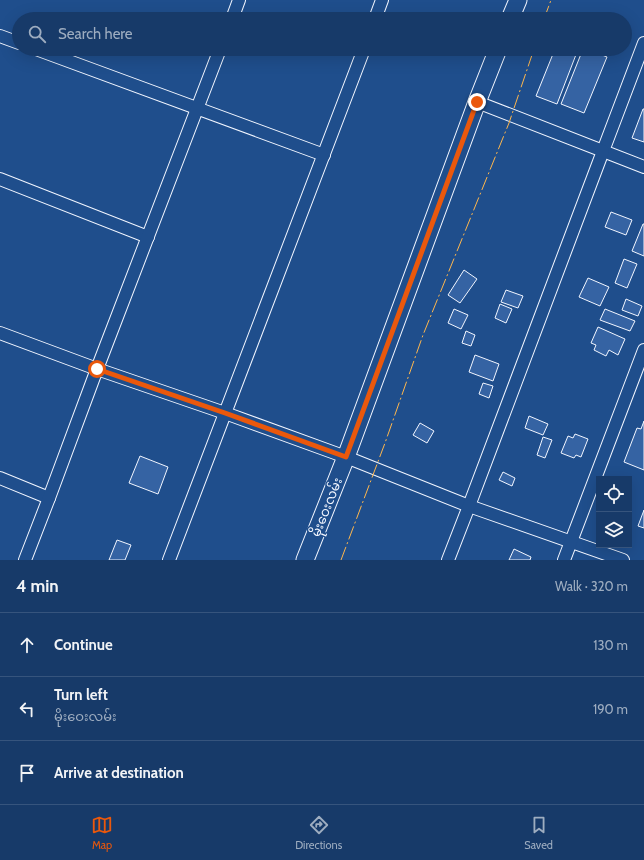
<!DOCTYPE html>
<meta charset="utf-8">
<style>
body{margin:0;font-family:Cabin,"Noto Sans Myanmar",sans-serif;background:#20416f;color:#f1f3f6}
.controls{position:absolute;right:12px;bottom:12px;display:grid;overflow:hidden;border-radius:0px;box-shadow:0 4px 16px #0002}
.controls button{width:36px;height:36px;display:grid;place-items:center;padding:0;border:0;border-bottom:1px solid #36547d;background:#173a69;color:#f1f3f6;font:20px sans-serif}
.stop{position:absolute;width:12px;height:12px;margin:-9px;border:3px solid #ea580c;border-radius:50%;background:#fff}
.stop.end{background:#ea580c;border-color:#fff;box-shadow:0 1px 4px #0008}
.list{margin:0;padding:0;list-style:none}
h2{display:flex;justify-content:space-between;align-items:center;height:52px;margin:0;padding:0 16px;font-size:17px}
h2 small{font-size:13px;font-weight:400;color:#9eadc0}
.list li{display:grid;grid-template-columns:26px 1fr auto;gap:12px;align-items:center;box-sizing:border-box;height:64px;padding:0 16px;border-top:1px solid #36547d}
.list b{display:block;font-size:15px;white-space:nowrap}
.list p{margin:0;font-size:13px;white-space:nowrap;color:#9eadc0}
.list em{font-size:13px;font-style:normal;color:#9eadc0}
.icon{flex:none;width:22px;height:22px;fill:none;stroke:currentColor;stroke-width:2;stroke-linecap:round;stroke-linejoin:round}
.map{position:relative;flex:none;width:644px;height:560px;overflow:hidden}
.search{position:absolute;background:#173a69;box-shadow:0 4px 16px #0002;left:12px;right:12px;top:12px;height:44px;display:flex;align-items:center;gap:10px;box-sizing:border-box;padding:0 14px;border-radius:22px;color:#9eadc0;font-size:15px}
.sheet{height:244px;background:#173a69}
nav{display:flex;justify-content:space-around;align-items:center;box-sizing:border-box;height:56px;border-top:1px solid #36547d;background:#173a69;font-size:11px;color:#9eadc0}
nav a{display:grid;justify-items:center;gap:2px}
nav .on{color:#ea580c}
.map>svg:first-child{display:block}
.building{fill:#3563a3;stroke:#f2f6ff}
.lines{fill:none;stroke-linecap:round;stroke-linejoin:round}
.street-casing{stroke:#f2f6ff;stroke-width:14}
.secondary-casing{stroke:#f2f6ff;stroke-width:19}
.street{stroke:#1f4e8c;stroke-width:12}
.secondary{stroke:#1f4e8c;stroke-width:17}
.power{stroke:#ffb74d;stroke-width:1;stroke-dasharray:14 3 2 3;stroke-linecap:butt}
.route{stroke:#ea580c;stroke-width:5}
.labels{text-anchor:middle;stroke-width:3;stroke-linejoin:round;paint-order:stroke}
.street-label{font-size:13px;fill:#f2f6ff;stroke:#1f4e8c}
</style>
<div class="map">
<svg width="644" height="560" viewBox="0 0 644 560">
<rect width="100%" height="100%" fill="#1f4e8c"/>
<g class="building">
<path d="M555,49h14l8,3 -20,52 -21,-8z"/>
<path d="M583,49h4l20,8 -23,56 -23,-9z"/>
<path d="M643,109h1v33l-12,-4z"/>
<path d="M611,212l21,8 -6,15 -21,-8z"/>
<path d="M643,224h1v32l-12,-5z"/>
<path d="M624,259l13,5 -10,24 -12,-5z"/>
<path d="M464,270l13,9 -17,24 -12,-8z"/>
<path d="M588,278l21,9 -9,19 -21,-9z"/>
<path d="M506,290l17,6 -5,12 -17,-6z"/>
<path d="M626,299l16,7 -4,10 -16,-6z"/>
<path d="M500,304l12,5 -6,14 -11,-5z"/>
<path d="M454,309l14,6 -7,14 -13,-6z"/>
<path d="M605,309l30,12 -5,10 -30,-11z"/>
<path d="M598,327l27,12 -7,16 -9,-5 -3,6 -12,-6 2,-5 -5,-2z"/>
<path d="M466,331l9,4 -4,11 -9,-3z"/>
<path d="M475,355l24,9 -6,17 -24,-9z"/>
<path d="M483,383l10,3 -4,12 -10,-4z"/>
<path d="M529,416l19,8 -5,11 -18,-7z"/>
<path d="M644,421v49l-20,-8 13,-34 4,1z"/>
<path d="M420,423l14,8 -7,12 -14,-8z"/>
<path d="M575,434l13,5 -7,18 -5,-2 -2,3 -13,-5 7,-17 5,2z"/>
<path d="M543,437l9,3 -7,18 -8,-3z"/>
<path d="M140,456l28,11 -10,27 -29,-11z"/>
<path d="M503,472l12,6 -3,8 -13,-6z"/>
<path d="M644,510v18l-6,-2z"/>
<path d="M117,540l14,5 -6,15h-16z"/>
<path d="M514,549l17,8 -1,3h-21z"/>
</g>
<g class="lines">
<g class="street-casing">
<g id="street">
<path d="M232,19l7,-19"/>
<path d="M375,19l7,-19"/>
<path d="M0,36l19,7"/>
<path d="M644,43l-41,108 41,16"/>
<path d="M36,49l288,106"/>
<path d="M0,179l148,58"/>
<path d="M0,333l97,36 128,44 121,44 123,49 154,54"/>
<path d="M0,478l49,20"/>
<path d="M25,560l24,-62 48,-129 123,-320"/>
<path d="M169,560l195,-511"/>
<path d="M448,560l21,-54 134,-355 -126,-49"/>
<path d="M564,560l80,-210"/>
</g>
</g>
<g class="secondary-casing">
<g id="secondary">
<path d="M510,19l8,-19"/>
<path d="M305,560l41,-103 131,-355 21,-53"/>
</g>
</g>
<use href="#street" class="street"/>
<use href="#secondary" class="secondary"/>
<g class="power">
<path d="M544,19l7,-19"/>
<path d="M341,560l44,-117 38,-108 86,-212 25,-74"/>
</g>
</g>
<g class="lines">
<path class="route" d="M97,369l128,44 121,44 131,-355"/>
</g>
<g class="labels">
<g class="street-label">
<text transform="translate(326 507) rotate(-68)" y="5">မိုးဝေးလမ်း</text>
</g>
</g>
</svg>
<div class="controls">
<button><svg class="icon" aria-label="locate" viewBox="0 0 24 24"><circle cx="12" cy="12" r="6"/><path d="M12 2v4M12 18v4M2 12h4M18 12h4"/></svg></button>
<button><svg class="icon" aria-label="layers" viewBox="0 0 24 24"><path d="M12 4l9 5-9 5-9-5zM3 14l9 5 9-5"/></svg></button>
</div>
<div class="stop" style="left:97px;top:369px"></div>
<div class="stop end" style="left:477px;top:102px"></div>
<div class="search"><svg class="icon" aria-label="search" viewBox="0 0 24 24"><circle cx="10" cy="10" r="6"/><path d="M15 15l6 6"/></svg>Search here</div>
</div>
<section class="sheet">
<h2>4 min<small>Walk · 320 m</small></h2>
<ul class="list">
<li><svg class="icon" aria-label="ahead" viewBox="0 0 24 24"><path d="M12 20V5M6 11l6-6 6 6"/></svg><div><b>Continue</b></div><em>130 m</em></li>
<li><svg class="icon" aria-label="left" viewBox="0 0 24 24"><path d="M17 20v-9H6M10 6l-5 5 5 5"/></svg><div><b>Turn left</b><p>မိုးဝေးလမ်း</p></div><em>190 m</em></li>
<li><svg class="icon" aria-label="arrive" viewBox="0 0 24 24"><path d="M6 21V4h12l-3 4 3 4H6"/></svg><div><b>Arrive at destination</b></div></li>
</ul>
</section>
<nav>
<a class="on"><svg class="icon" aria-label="map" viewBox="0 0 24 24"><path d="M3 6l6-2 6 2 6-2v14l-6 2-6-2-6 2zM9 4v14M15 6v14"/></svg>Map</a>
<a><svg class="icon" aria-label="directions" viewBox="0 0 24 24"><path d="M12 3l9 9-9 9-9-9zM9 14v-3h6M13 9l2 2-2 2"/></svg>Directions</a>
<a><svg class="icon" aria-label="saved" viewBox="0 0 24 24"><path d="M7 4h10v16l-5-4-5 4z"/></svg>Saved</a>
</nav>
